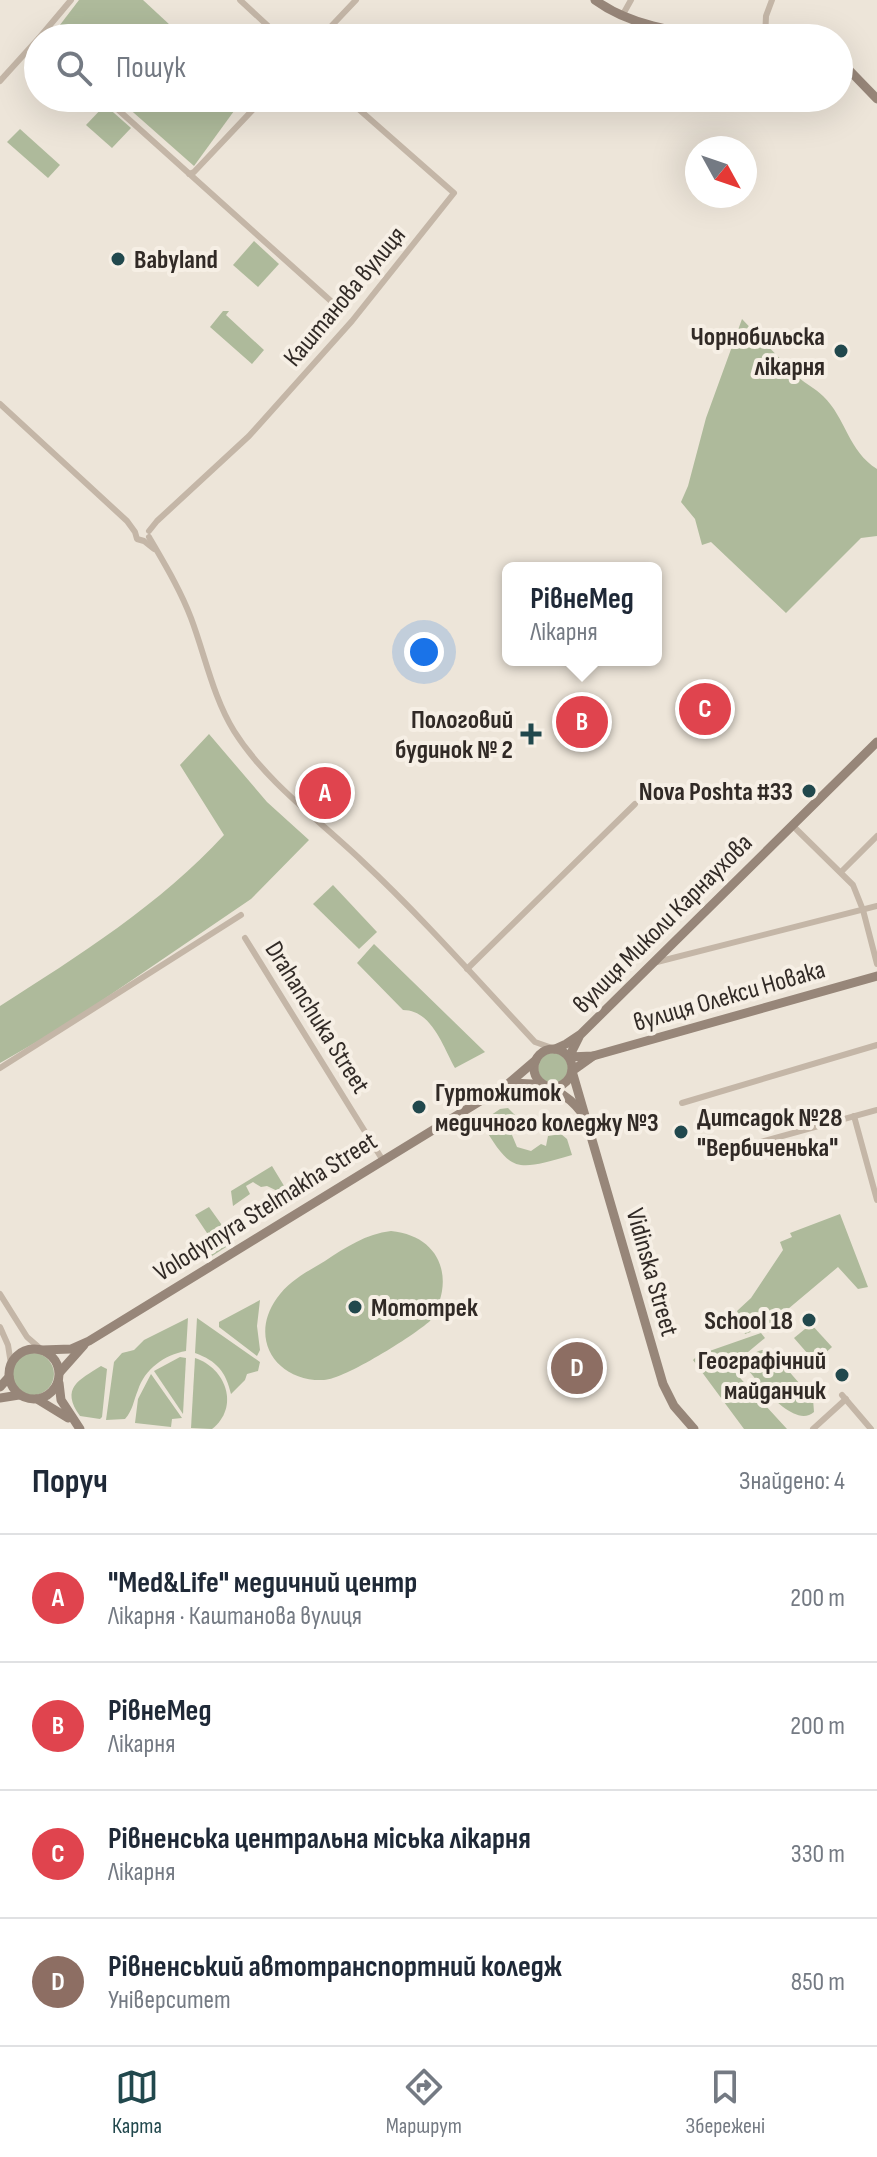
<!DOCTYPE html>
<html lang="uk">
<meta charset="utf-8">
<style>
body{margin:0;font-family:"Sofia Sans Condensed",sans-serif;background:#f2f2f3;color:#1f2937}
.compass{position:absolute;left:685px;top:136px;width:72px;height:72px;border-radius:50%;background:#fff;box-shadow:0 8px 32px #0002;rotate:130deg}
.you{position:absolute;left:424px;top:652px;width:28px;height:28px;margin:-20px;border:6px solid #fff;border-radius:50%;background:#1a73e8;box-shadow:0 0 0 12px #1a73e833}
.badge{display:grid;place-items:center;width:52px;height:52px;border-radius:50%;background:#21484d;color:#fff;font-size:26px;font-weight:700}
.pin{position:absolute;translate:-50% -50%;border:4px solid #fff;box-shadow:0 2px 8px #0006}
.popup{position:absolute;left:502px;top:562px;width:160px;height:104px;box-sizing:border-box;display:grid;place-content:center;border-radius:12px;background:#fff;filter:drop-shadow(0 2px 6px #0005);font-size:26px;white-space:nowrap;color:#747a83}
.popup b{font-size:30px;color:#1f2937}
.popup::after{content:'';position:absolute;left:50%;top:100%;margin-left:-16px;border:16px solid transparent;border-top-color:#fff}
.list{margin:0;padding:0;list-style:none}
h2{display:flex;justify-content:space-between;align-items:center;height:104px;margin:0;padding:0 32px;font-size:34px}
h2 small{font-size:26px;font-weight:400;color:#747a83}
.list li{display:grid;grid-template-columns:52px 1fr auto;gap:24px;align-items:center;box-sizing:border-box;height:128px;padding:0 32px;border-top:2px solid #e0e1e3}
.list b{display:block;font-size:30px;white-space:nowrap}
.list p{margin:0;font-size:26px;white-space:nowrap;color:#747a83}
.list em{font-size:26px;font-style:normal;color:#747a83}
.icon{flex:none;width:44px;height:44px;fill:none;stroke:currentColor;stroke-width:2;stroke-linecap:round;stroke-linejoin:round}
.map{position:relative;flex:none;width:877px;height:1429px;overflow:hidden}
.search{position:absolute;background:#fff;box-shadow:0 8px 32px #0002;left:24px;right:24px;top:24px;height:88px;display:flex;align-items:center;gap:20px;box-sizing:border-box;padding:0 28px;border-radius:44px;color:#747a83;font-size:30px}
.sheet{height:616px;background:#fff}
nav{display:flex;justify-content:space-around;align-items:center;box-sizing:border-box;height:112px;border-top:2px solid #e0e1e3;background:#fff;font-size:22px;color:#747a83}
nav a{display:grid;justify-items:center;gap:4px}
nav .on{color:#21484d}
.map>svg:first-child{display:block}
.green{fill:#aeba9b}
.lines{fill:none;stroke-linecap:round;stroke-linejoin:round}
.street{stroke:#c4b6a7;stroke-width:6}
.secondary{stroke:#978679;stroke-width:9}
.poi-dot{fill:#21484d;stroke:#f6efe5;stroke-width:3}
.labels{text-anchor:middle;stroke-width:8;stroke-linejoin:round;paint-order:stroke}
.poi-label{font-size:26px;font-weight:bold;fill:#312a26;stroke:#f6efe5;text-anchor:end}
.street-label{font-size:26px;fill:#312a26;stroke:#f6efe5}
</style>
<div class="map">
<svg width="877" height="1429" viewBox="0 0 877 1429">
<rect width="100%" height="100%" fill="#ede5d9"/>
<g class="green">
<path d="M79,0h64l41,38h-134z"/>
<path d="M117,98h103l14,13 -40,55z"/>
<path d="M105,105l26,23 -19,20 -26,-23z"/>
<path d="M20,129l40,36 -12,13 -41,-36z"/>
<path d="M254,241l25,23 -21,23 -25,-22z"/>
<path d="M223,311h6l-3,4 38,35 -12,14 -42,-37z"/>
<path d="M742,319c18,19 37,39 56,58 8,7 18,12 25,19 23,22 25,55 54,73v67l-16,2 -75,75 -75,-71 -9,3 -7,-26 -14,-17 7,-16 18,-68z"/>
<path d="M209,734l58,68 42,38 -58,59 -185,126 -66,38v-57c77,-49 162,-103 224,-171l-44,-70z"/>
<path d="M333,885l44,47 -18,17 -46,-45z"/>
<path d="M374,944l111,108 -30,16c-12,-21 -23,-58 -52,-58l-46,-47z"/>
<circle cx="553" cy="1068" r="15"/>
<path d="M508,1108l7,7 -6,7 5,4 -2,9 5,12 14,4 10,-7 5,2 2,-10 13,-2 6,5 5,16c-57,16 -60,19 -91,-33l19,-13z"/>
<path d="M272,1166l17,28 -1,2 -21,-10 -6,1 -8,-5 -7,4 4,8 -17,12 -2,-15z"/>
<path d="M209,1207l25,35 -22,14 -5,-9 6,-5 -18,-27z"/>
<path d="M840,1214l28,73 -10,2 -20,-22 -69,58 -24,9 -8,-23 14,-13 32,-48 -3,-8 12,-5 -2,-4z"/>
<path d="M391,1231c51,5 65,50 39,90 -17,15 -85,58 -106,59 -48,2 -76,-42 -47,-82 12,-17 31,-27 48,-37 21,-14 41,-27 66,-30z"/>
<path d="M260,1300l-3,26 3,24 -3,6 -38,-29v-5z"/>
<path d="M188,1318l-2,33c-22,4 -41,18 -48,39 -5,12 -5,20 -13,29l-19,1 8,-58 8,-9 12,-3 10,-10z"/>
<path d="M197,1318l63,44 -2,9 -11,3 -2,6 -14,14c-5,-22 -14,-33 -36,-41z"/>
<path d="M811,1324l21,23 -17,15 -21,-24z"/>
<path d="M761,1333l4,5 -35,29 57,62h-43l-51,-69 5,-5z"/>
<path d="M762,1350l11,3 40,46 1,13c-19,17 -52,-25 -65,-41 -3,-11 2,-18 13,-21z"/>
<circle cx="33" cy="1374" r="21"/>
<path d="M180,1357l6,1 -3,56 -29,-43z"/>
<path d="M195,1358c31,10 45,49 17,71l-21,-1z"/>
<path d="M101,1366l6,3 -5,48 -2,2 -20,-3c-20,-28 -1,-36 21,-50z"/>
<path d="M151,1374l31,44 -10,1 -1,8 -36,-4 3,-24z"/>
</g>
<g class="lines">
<g class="street">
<path d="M240,0l41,38"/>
<path d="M622,16l9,-16"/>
<path d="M39,38l32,-38"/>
<path d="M320,38l36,-38"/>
<path d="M765,38l1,-22 6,-16"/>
<path d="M0,81l38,-42"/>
<path d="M36,88l2,-1"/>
<path d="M105,98l237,213"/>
<path d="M189,174l5,-2 70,-74"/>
<path d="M0,404l127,117 8,11 2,7 7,2 10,8"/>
<path d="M149,531l8,-10 92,-85 103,-115 102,-128 -108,-95"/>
<path d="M149,537c15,26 31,52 42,81 14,37 22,79 43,113 32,51 85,89 128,130 61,57 116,120 173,181l20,7"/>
<path d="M792,825l61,60 10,25 14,54"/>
<path d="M841,872l36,-36"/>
<path d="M245,938l137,221"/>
<path d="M653,963l224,-57"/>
<path d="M467,969l168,-165"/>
<path d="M0,1068l241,-153"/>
<path d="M682,1103l195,-58"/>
<path d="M854,1116l23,84"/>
<path d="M732,1150l145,-40"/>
<path d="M0,1294l27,43 15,13"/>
<path d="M0,1327l8,18 3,19"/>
<path d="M842,1395l29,34"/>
<path d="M813,1429l33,-30"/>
</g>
<g class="secondary">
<path d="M595,0c37,27 84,32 128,38"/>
<path d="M839,65l11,6 27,28"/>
<path d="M579,1037l-10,20 24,-1 284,-80"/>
<path d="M555,1049l11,-5 15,-10 296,-292"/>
<circle cx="553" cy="1068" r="19"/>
<path d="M593,1056l-21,15 91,313 11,22 20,23"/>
<path d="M511,1084c29,-3 53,5 71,29"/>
<circle cx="34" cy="1374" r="25"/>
<path d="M42,1350l29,-1 18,-8 419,-257 28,-24"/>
<path d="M60,1372l24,-27"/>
<path d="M59,1383l2,17 19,29"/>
<path d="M0,1387l9,-10"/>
<path d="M0,1398l19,-3"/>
<path d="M37,1399l31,19"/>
</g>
</g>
<g class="poi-dot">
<circle cx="118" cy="259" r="8"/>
<circle cx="841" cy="351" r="8"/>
<path d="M527 722h8v8h8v8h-8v8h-8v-8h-8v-8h8z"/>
<circle cx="809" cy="791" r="8"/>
<circle cx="419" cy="1107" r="8"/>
<circle cx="681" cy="1132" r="8"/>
<circle cx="355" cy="1307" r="8"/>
<circle cx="809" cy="1320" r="8"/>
<circle cx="842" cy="1375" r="8"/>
</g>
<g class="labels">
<g class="poi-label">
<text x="134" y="268" text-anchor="start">Babyland</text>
<text x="825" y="345">Чорнобильска<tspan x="825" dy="30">лікарня</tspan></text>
<text x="513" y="728">Пологовий<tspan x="513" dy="30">будинок № 2</tspan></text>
<text x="793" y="800">Nova Poshta #33</text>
<text x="435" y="1101" text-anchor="start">Гуртожиток<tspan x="435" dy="30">медичного коледжу №3</tspan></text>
<text x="697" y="1126" text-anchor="start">Дитсадок №28<tspan x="697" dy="30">"Вербиченька"</tspan></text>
<text x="371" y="1316" text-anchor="start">Мототрек</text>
<text x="793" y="1329">School 18</text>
<text x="826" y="1369">Географічний<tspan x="826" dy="30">майданчик</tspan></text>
</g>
<g class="street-label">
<text transform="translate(344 296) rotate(-50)" y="9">Каштанова вулиця</text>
<text transform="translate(662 923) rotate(-45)" y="9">вулиця Миколи Карнаухова</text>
<text transform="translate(729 995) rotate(-16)" y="9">вулиця Олекси Новака</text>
<text transform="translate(318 1017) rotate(58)" y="9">Drahanchuka Street</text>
<text transform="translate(265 1206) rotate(-32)" y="9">Volodymyra Stelmakha Street</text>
<text transform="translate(653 1272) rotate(74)" y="9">Vidinska Street</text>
</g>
</g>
</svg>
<svg class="compass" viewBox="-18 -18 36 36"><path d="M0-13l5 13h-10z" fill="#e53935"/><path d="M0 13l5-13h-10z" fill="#747a83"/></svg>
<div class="you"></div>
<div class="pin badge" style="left:325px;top:793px;background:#e0444e">A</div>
<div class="pin badge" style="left:582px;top:722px;background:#e0444e">B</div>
<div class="popup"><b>РівнеМед</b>Лікарня</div>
<div class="pin badge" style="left:705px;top:709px;background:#e0444e">C</div>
<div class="pin badge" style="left:577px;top:1368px;background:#8d6e63">D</div>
<div class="search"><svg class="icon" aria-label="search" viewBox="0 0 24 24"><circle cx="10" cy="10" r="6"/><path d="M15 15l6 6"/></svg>Пошук</div>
</div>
<section class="sheet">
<h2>Поруч<small>Знайдено: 4</small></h2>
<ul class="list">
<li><span class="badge" style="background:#e0444e">A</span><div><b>&quot;Med&amp;Life&quot; медичний центр</b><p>Лікарня · Каштанова вулиця</p></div><em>200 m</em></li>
<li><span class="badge" style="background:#e0444e">B</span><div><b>РівнеМед</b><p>Лікарня</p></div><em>200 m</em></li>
<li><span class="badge" style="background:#e0444e">C</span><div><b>Рівненська центральна міська лікарня</b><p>Лікарня</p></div><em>330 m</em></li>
<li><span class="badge" style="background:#8d6e63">D</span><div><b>Рівненський автотранспортний коледж</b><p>Університет</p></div><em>850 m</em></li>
</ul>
</section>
<nav>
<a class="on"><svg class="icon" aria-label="map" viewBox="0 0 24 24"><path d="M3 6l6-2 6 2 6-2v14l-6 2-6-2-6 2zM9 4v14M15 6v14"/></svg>Карта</a>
<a><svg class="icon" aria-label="directions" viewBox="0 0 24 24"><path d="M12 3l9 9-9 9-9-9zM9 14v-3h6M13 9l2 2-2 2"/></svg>Маршрут</a>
<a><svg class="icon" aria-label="saved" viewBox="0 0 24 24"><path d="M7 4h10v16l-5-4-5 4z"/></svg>Збережені</a>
</nav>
